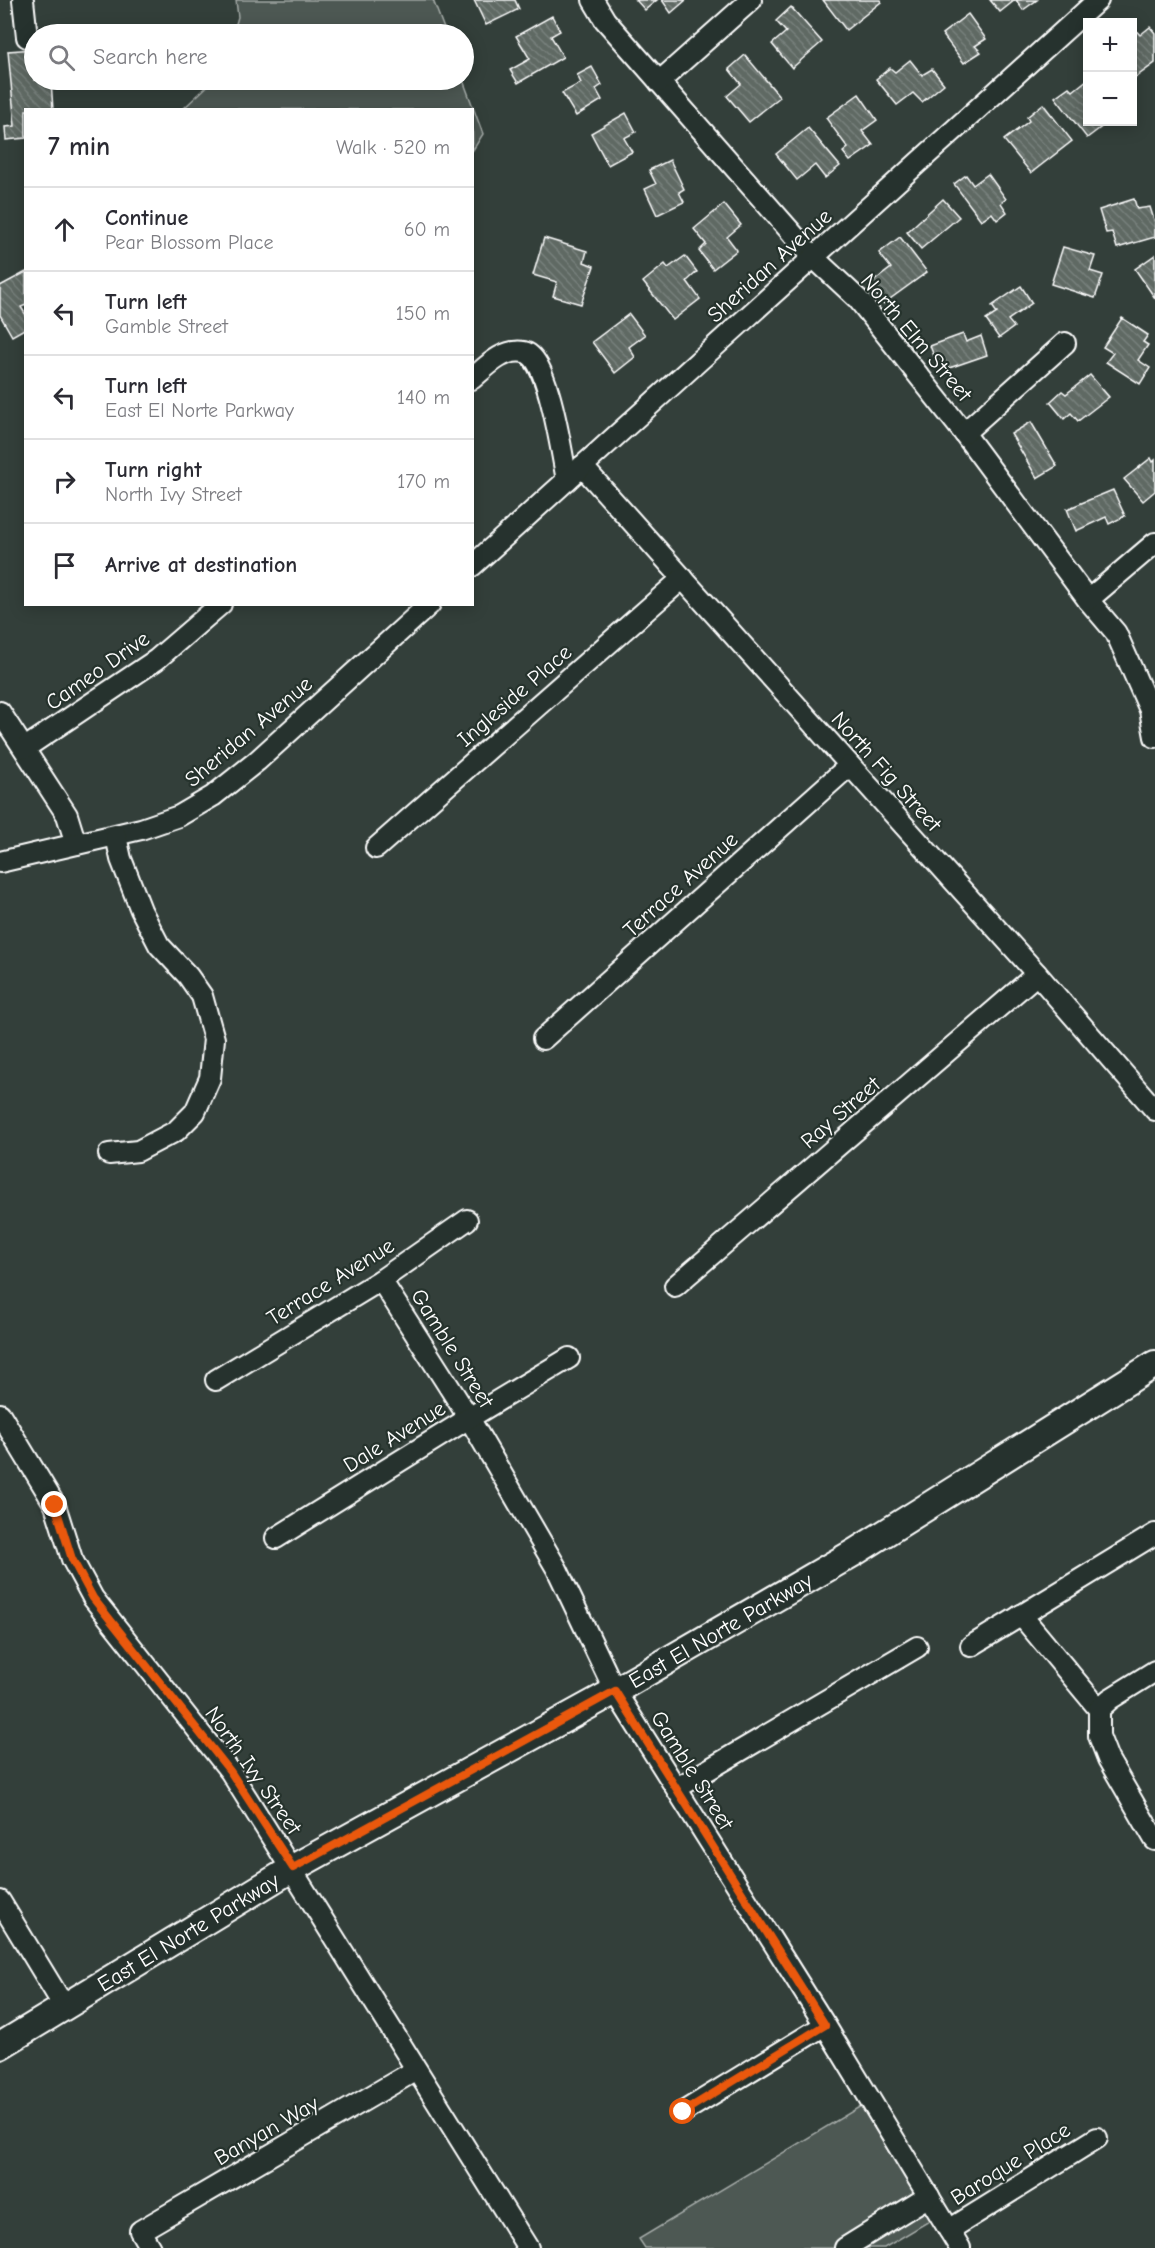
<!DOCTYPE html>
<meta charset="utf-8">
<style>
body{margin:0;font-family:"Comic Neue",sans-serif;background:#f2f2f3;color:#2b2b33}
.controls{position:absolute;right:18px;top:18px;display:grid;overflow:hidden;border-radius:0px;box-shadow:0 3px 15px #0003}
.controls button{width:54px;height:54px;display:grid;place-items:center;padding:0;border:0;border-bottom:2px solid #e1e1e2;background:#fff;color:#2b2b33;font:30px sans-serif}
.stop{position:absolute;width:18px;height:18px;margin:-14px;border:4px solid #ea580c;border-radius:50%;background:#fff}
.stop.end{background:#ea580c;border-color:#fff;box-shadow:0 2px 6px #0008}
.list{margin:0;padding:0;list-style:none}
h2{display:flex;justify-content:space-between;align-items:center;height:78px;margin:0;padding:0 24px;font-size:26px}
h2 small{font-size:20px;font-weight:400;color:#7c7c81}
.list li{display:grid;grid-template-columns:39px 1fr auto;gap:18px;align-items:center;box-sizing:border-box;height:84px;padding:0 24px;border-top:2px solid #e1e1e2}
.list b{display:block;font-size:22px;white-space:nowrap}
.list p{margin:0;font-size:20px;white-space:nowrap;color:#7c7c81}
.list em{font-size:20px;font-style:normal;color:#7c7c81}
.icon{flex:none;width:33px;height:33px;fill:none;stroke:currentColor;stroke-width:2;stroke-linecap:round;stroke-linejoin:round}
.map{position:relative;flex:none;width:1155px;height:2248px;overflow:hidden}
.search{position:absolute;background:#fff;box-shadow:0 3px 15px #0003;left:24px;top:24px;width:450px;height:66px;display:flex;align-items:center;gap:15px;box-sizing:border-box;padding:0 21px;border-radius:33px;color:#7c7c81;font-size:22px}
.panel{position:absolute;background:#fff;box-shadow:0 3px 15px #0003;left:24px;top:108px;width:450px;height:498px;border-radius:0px}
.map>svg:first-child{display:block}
.green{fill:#4d5853;stroke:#a6aca9;stroke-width:1.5}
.building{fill:url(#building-back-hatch);stroke:#fff;stroke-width:1.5}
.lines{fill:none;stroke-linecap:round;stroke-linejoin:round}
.minor-casing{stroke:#fff;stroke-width:24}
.major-casing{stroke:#fff;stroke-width:30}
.minor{stroke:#26332d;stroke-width:20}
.major{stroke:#26332d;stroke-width:26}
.route{stroke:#ea580c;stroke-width:8}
.labels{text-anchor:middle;stroke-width:4.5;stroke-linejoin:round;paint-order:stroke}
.street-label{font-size:22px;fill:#fff;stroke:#26332d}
</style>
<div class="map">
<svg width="1155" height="2248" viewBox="0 0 1155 2248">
<defs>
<pattern id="building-back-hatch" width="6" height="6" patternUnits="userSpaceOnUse" patternTransform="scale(1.5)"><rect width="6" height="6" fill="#5f6964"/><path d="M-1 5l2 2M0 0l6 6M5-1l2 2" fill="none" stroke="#77807b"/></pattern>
</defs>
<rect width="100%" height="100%" fill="#333f3a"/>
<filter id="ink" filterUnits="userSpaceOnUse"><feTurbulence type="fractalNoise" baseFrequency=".0167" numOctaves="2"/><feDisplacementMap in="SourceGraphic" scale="12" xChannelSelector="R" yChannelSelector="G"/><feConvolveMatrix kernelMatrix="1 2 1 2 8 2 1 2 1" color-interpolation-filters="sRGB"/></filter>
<g filter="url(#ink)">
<g class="green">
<path d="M236,0h197l13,34h-213l5,-17z"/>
<path d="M214,80h249l20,54 -10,16 -1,-40 -289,-1z"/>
<path d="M861,2106l70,114 -47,28h-239l-6,-9z"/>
</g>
<g class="building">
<path d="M474,0h41l4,9 -33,16z"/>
<path d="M636,0h21l-12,10z"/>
<path d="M662,0h24l-15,13z"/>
<path d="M823,0h57l1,2 -35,28z"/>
<path d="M990,0h25l-15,12z"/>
<path d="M1016,0h21l-14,10z"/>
<path d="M791,7l31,35 -30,26 -20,-24 14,-12 -10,-11z"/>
<path d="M968,14l18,25 -11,7 6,6 -17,11 -22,-29z"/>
<path d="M552,16l8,15 -9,5 12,21 -45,26 -8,-13 20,-11 -14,-23z"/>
<path d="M1132,26l8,9 10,-8 5,6v30l-22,16z"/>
<path d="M34,49v31h17l2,30h-27v28l-20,2 -1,-13 10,-1 -7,-75z"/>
<path d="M745,55l35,42 -31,25 -22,-26 14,-12 -12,-15z"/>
<path d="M910,60l12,15 10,-6 12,15 -22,18 -9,-9 -16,12 -21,-26 14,-11 5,4z"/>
<path d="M592,67l10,18 -6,4 6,11 -26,16 -14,-23 19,-10 -4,-8z"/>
<path d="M1088,79v43h20l-21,16 -32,-41 14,-10 4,4z"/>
<path d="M859,94l18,26 -15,11 11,14 -23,16 -7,-9 5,-4 -22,-30z"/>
<path d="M1043,104l29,37 -41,32 -27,-33 25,-19 -2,-4z"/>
<path d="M626,113l10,19 -12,6 8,14 -24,13 -17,-32z"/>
<path d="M808,128l32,38 -15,12 -10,-13 -18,15 -21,-26z"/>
<path d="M670,160l14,29 -5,3 5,10 -27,13 -12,-26 11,-5 -7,-14z"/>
<path d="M988,174l18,25 -5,4 6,9 -10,8 -5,-7 -11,7 -27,-36 12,-9 7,10z"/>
<path d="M943,199l16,18 -38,32 -14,-17z"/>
<path d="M1134,199l3,10 13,-2 5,16v14l-38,11 -5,-16 -6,1 -7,-23z"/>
<path d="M724,204l17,21 -14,12 10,13 -24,19 -14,-18 7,-7 -12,-15z"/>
<path d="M900,237l27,35 -44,32 -14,-19 22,-17 -12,-15z"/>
<path d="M544,238l43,13 -3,11 10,4 -13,38 -28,-8 4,-14 -24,-7z"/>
<path d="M1063,247l32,9 -5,15 13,4 -8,23 -44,-14z"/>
<path d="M1155,255v43l-20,-29z"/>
<path d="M685,256l12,16 -10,9 13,18 -27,21 -30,-38 22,-18 3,4z"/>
<path d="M26,272v33l-5,2 5,8v13l-14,8 -12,-21v-29z"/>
<path d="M1021,286l11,17 -24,17 6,7 -15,11 -13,-18 11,-7 -5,-7z"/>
<path d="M629,314l16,21 -16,12 6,10 -20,16 -23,-31z"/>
<path d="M1122,318l26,17 -5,7 5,3 -10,15 12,8 -10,16 -34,-22 7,-9 -10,-6z"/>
<path d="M963,334l3,8 15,-6 6,19 -38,13 -2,-3 -8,3 -9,-22z"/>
<path d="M1090,375l19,22 -31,24 -7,-8 -7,6 -14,-17 12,-11 4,3z"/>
<path d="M1031,422l26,44 -20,12 -26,-44z"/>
<path d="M1151,458l2,4 2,-2v31l-12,10 -19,-22z"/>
<path d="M1113,490l12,26 -16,8 -3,-7 -30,14 -9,-22z"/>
</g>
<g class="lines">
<g class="minor-casing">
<g id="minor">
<path d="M23,0l4,37"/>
<path d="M593,0l12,20 208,237 45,42 106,134 124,167 28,33 34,77 5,27"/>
<path d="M659,82l92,-82"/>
<path d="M472,379c14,-12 31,-31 52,-27 25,5 38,105 43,128"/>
<path d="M964,433l101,-90"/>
<path d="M582,466l455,508 118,136"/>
<path d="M472,566l626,-566"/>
<path d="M1088,600l67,-57"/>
<path d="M0,712l67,103 9,29"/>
<path d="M25,748l131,-88 65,-56"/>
<path d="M376,848l307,-270"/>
<path d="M0,862l141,-33 38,-13 34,-20 44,-35 173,-157"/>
<path d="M543,1039l306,-273"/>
<path d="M109,1154l29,-3 38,-20 19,-19 15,-34 4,-39 -12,-43 -14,-20 -29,-31 -18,-35 -20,-51 -5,-23"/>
<path d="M381,1280l88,138 88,151 58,122 210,334 135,223"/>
<path d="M675,1286l362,-312"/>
<path d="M216,1380l165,-100 86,-60"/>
<path d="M0,1414l55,91 17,54 21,39 137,173 298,477"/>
<path d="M276,1538l193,-120 100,-60"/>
<path d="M1021,1615l78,94"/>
<path d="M971,1646l184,-112"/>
<path d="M1099,1709v27l9,23 47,81"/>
<path d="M1099,1709l11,-10 45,-28"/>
<path d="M677,1788l240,-141"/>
<path d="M0,1901l65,107"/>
<path d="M683,2112l142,-87"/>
<path d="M949,2230l148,-92"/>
<path d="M150,2248l-10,-17 276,-161"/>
<path d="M845,2248l84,-52"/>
</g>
</g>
<g class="major-casing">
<g id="major">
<path id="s1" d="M0,2046l293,-178 322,-177 240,-139 300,-188"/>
</g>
</g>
<use href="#minor" class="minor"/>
<use href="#major" class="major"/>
</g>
</g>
<g class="lines" filter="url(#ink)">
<path class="route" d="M55,1505l17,54 21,39 137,173 63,97 322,-177 210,334 -142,87"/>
</g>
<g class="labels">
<g class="street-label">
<text transform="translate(769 265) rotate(-42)" y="8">Sheridan Avenue</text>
<text transform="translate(917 337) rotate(50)" y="8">North Elm Street</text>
<text transform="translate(97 670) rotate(-35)" y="8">Cameo Drive</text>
<text transform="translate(514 695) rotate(-41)" y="8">Ingleside Place</text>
<text transform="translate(248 731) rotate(-40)" y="8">Sheridan Avenue</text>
<text transform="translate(887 771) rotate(48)" y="8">North Fig Street</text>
<text transform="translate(680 884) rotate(-42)" y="8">Terrace Avenue</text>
<text transform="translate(840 1112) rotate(-41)" y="8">Ray Street</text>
<text transform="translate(330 1281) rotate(-32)" y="8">Terrace Avenue</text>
<text transform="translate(453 1348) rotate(58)" y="8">Gamble Street</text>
<text transform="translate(394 1436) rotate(-32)" y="8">Dale Avenue</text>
<text dy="8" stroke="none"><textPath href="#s1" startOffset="832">East El Norte Parkway</textPath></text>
<text transform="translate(254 1770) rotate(55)" y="8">North Ivy Street</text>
<text transform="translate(693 1770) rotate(58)" y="8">Gamble Street</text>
<text dy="8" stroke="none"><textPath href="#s1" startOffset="220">East El Norte Parkway</textPath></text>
<text transform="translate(266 2130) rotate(-30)" y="8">Banyan Way</text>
<text transform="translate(1010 2163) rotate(-32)" y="8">Baroque Place</text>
</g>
</g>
</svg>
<div class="controls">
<button>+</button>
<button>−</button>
</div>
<div class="stop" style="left:683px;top:2112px"></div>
<div class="stop end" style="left:55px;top:1505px"></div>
<div class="search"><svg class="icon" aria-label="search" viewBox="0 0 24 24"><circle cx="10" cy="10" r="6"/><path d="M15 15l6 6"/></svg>Search here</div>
<section class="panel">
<h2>7 min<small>Walk · 520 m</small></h2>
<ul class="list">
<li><svg class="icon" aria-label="ahead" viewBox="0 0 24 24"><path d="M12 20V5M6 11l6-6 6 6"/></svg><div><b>Continue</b><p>Pear Blossom Place</p></div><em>60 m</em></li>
<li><svg class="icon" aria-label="left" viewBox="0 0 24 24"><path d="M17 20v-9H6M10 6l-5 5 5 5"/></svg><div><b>Turn left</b><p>Gamble Street</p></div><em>150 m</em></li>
<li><svg class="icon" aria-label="left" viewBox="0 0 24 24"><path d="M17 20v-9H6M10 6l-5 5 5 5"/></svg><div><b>Turn left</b><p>East El Norte Parkway</p></div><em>140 m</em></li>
<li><svg class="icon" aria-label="right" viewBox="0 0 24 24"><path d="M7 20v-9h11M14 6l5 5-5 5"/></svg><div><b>Turn right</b><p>North Ivy Street</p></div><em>170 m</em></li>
<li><svg class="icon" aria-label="arrive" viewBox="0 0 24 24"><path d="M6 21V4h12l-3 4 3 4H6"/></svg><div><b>Arrive at destination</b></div></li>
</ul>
</section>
</div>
